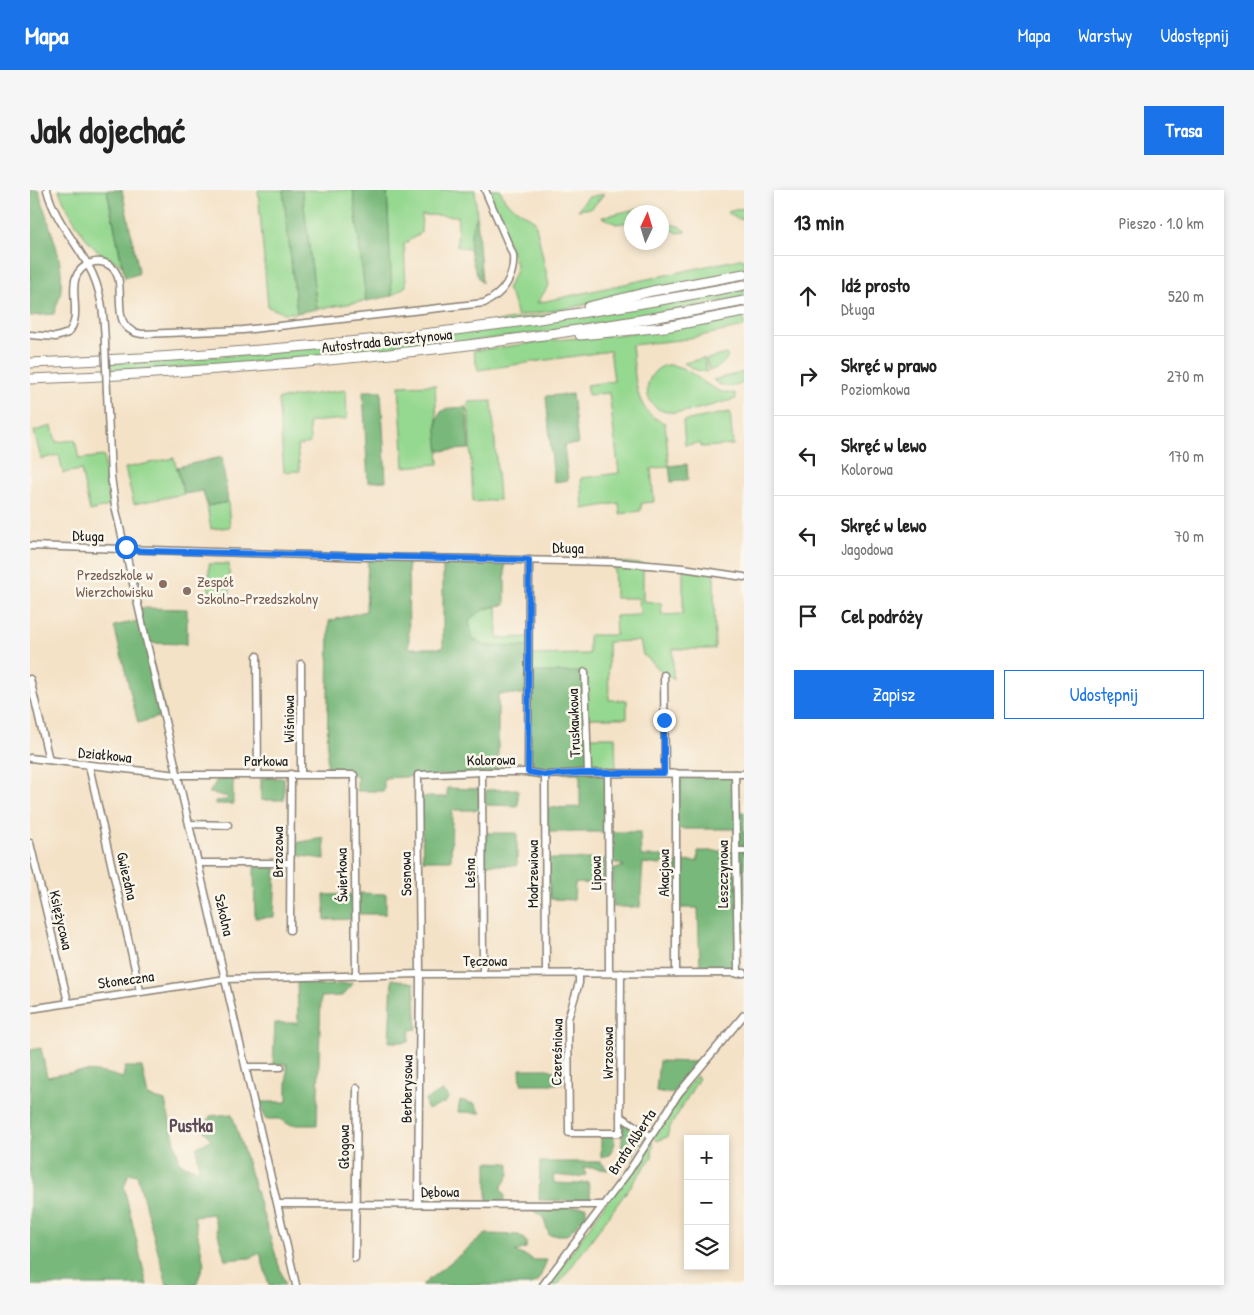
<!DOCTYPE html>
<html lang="pl">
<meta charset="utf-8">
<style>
body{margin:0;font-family:"Patrick Hand",sans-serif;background:#f6f6f6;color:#222}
.controls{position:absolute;right:15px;bottom:15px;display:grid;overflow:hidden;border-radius:0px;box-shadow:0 2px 8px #0003}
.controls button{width:45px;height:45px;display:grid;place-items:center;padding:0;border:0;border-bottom:1px solid #e0e0e0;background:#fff;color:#222;font:25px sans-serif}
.compass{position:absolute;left:594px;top:15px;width:45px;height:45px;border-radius:50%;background:#fff;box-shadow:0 2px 8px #0003;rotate:4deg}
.stop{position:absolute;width:15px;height:15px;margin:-11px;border:4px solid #1a73e8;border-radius:50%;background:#fff}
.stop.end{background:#1a73e8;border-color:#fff;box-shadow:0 1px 5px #0008}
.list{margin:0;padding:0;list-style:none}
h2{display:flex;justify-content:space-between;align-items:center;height:65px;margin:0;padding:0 20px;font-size:21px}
h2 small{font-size:16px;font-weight:400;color:#767676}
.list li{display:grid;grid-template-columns:32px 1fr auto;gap:15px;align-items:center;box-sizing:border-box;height:80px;padding:0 20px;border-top:1px solid #e0e0e0}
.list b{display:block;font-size:19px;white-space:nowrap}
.list p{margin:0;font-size:16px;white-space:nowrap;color:#767676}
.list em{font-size:16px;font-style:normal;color:#767676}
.actions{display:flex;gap:10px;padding:15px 20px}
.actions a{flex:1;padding:11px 0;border:1px solid #1a73e8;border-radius:0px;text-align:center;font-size:18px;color:#1a73e8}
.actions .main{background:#1a73e8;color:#fff}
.icon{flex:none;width:28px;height:28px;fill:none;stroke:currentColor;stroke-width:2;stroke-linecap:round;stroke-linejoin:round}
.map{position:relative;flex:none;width:714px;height:1095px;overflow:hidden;border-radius:0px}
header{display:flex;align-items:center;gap:30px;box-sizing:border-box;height:70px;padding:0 25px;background:#1a73e8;color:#fff}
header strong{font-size:24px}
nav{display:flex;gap:28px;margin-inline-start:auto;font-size:18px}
.intro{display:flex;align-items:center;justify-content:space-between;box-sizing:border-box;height:120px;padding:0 30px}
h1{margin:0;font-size:35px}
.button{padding:12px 22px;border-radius:0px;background:#1a73e8;color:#fff;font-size:18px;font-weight:700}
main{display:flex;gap:30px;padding:0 30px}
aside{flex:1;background:#fff;border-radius:0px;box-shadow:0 2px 8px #0003}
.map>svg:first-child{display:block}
.green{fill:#95d890;stroke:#587a56}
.forest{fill:#78b87a;stroke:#4a6a4b}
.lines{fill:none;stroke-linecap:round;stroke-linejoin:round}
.minor-casing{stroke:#887f72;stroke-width:9}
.highway-casing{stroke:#887f72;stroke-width:11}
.minor{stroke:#fff;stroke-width:6}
.highway{stroke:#fff;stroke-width:9}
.minor-bridge-casing{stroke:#887f72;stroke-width:9;stroke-linecap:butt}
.minor-bridge{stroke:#fff;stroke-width:6}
.route{stroke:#1a73e8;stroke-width:6}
.education-dot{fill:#8d6e63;stroke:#fbf7ec;stroke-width:2}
.labels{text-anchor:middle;stroke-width:5;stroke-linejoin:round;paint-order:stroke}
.street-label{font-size:15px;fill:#1c1c1c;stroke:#fbf7ec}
.education-label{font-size:15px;fill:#785e54;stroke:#fbf7ec;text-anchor:end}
.quarter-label{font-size:18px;font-weight:bold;fill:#5d4b58;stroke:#fbf7ec}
</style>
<header>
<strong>Mapa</strong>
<nav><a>Mapa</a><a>Warstwy</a><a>Udostępnij</a></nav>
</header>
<div class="intro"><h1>Jak dojechać</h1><a class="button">Trasa</a></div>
<main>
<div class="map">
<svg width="714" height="1095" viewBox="0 0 714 1095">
<rect width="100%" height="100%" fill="#fbf7ec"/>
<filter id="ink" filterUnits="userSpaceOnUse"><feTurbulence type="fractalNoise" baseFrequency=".02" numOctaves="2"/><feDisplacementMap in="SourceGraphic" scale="10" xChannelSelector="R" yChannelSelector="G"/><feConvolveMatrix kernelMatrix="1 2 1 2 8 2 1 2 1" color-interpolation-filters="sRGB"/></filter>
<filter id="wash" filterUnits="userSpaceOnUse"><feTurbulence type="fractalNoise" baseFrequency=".0096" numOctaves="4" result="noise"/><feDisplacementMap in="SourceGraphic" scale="20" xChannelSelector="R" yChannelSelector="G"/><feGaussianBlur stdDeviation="1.12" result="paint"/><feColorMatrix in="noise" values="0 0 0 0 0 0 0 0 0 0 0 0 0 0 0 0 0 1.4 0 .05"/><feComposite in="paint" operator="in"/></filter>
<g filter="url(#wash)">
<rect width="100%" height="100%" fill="#f4e2c7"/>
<g class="green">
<path d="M29,0h48l15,76c-7,-6 -15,-9 -23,-14 -13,-8 -35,-48 -40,-62z"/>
<path d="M228,0h25l14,123h-13l-16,-6z"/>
<path d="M272,0h51l13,111 -49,8z"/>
<path d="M357,0h88l2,27 -5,13 -1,20 -14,-4 1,-30 -36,-1 -1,18 -17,11 2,42 -14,10z"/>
<path d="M457,0h13l6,12 29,19 14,64 -12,18 207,-45v13l-174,37 -53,8 -5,-18 -5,-9 8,-16 1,-9z"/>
<path d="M574,4l-12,14 -14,2 10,-13z"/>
<path d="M618,16l-2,6h-14l-1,10 -15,2 -14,-7z"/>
<path d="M714,18v12l-8,-2 -9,-6z"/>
<path d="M639,34l10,2 7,6 -8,1 -13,-7z"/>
<path d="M714,98v9c-90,17 -181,34 -273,44 -120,14 -240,24 -361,31l-1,-9 148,-9z"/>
<path d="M714,124v13l-64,13 -48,5c4,30 0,67 33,78l4,43 -18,3 3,33 -12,1 -2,8 -20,3 -1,-11 -36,6 -2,-31 38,-5 -10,-80 -21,2 -1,-10 27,-4 -4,-30 -132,19 -5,-19 81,-11 71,-6z"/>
<path d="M696,164l2,3c-5,7 -10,12 -19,13l-3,-11z"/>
<path d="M674,168l3,14 -11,-2 -12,-7z"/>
<path d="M636,175c26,-2 42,31 69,28l1,6c-18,4 -51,16 -69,13 -27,-4 -25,-40 -1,-47z"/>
<path d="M714,182v10c-10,7 -22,6 -31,-2z"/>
<path d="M405,195l4,79 -35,3 -5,-81z"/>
<path d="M316,200l1,29 -38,3 1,21 -13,3 3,25 -16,1 -6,-73z"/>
<path d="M462,211l7,99 -26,2 -5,-100z"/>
<path d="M700,222l3,33 -32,2 -1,-4 -15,2 -2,-24z"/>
<path d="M22,236l4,16 19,-2 4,19 25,-3 2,28 4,22 -20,5 -9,-41 -18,3 -4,-18 -18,4 -7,-28z"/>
<path d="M144,268l10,36 -50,10 -9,-36z"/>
<path d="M198,312l2,25 -19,2 -4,-23z"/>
<path d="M584,372l29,2v37l18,2 1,12 21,-1v-46l31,4 1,77h-42v30c-15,-6 -17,-16 -30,-24l-3,-14 -32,1 1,58h18v18h-41l-57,-46v-17l60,-1v-19h27l-1,-19 25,-1 -1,-17h-24z"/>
<path d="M179,374h20l1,35h-21z"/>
<path d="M467,416l1,32 31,-1v10l-43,-1 -14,-7 -3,-19 10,-9z"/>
<path d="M557,547h28l1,36h-28z"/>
<path d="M666,886l3,2 -30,51 -2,8 -10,4 -5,-5z"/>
<path d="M620,949l3,6 -1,12 -94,128h-9z"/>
</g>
<g class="forest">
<path d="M0,0h9c7,33 25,63 22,98 0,8 -5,18 -7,26l-24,2z"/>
<path d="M77,0h15l17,81 -1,3 -13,4z"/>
<path d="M253,0h19l15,119 -20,4z"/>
<path d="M323,0h34l5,106 -26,5z"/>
<path d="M447,27l5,66c-12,-18 -17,-46 -5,-66z"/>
<path d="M333,201h18l5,90 -18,1z"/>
<path d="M542,204l6,50 -14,1 4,35 -14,2 -8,-86z"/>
<path d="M436,217l3,42 -30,2c-1,-11 -7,-38 7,-42 6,-2 14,-1 20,-2z"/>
<path d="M192,267l6,45 -21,4 -4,-15 -19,3 -7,-27z"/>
<path d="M657,274l1,16 -17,2 -2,-16z"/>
<path d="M338,367l40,1 1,90h34v-90h62v47c-15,1 -25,5 -36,15l3,19 14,7 43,1v25h56l3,101h20v59h-60v-24l32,-1v-34l-52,-1v-78h-30v78l-114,6v13h-27v-16l-30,-1 2,-153 37,-10z"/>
<path d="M109,418l48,1v35l-39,-1 17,72 -27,8 -24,-97 28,-6z"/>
<path d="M646,583l59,1 1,38h8v120l-7,-3v42l-37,-1 -2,-62h-22v-46l22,-1v-10h37v-22h-59z"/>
<path d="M203,588v26h-18v-3l11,-1 3,-3 -20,-4 8,-13z"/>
<rect x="231" y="588" width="23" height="22"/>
<path d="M417,598l32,1 1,21h-28l-1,50h-28l-2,-63h26z"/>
<path d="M488,599v17l-33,-1 1,-15z"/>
<path d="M581,642h29l1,24h32l-13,9 -17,-2 -3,44h-28l1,-37 11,-4 -13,-5z"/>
<path d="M456,643h31v33l-32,-2z"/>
<path d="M294,648l1,21 -30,-4v-12z"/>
<path d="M518,669h57v25l-30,-1 -1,17 -24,-1z"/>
<path d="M224,677l22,1 -2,49 -19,1z"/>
<path d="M329,703l27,1v20h-28z"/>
<path d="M321,704l1,25 -27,1 -1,-25z"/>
<path d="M281,789l6,7 37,-3 -12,13 -21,1 -4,128h-27l-11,-6h-14l-5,-17h27v-38h-14l2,-41h23l-1,-43z"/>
<path d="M362,789l22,4 3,46 -7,1 -1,12h-20z"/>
<path d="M11,858l6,29c31,-6 45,-9 76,1l2,-11h17l6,29 17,5 15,62 19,8 -2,-24 14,-7 -7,-10 6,-14 22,-2 53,171h-16l-9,-32 -10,5 -25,2 -12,-46 -19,2 10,48 -8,21h-29l-30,-110 -8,-2 -5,14 23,98h-117v-235z"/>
<path d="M629,871l40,1 -27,32 -16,-3z"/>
<path d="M490,879h28l12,4 2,11h-41z"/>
<path d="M413,901l6,6 -4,6 -18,7 -2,-10z"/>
<path d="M430,910l15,4 6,9 -23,-1z"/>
<path d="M593,932l22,14 -16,24 -8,-1z"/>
<path d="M571,946h12l2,8 -6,11 -8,3z"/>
<path d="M457,972l22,1v12l-8,13 4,8 -1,5h-17z"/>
<path d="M510,972h61l7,8 -25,-3 3,8 -10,2 -23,-2 1,8 24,1 10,-2 3,19 -52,-1z"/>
<path d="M497,1017h59v8l-19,20h-18l-6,-18z"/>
<path d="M456,1044l33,1 8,7 -1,6 -11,4 16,6v2h16l-9,22 -8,3h-108z"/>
</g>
</g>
<g filter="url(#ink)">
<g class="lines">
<g class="minor-casing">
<g id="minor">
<path d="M17,0c7,28 27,50 41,75 14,24 16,51 17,79"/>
<path d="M0,145l26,2 12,-4c19,-21 -10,-57 23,-70 6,-2 12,-2 18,2 24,14 -6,64 33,69l101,-4 241,-27c19,-9 31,-26 29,-48l-28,-65"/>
<path d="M77,202l4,84 4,30 181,779"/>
<path d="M0,356l338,11 246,5 69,6 61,9"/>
<path d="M227,466l1,117"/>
<path d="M271,474v110"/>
<path d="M555,482l3,101"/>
<path d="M634,485l1,98"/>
<path d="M0,489l19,81"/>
<path d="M0,568l148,17h176l2,200"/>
<path d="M59,576l51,225"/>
<path d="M452,582l1,202"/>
<path d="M498,582l1,-212"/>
<path d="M578,583l1,199"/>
<path d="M646,583v200"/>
<path d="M705,584l3,200"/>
<path d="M515,585l1,198"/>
<path d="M160,634l38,1"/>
<path d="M0,653l38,159"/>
<path d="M706,661h8"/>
<path d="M170,673h90"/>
<path d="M260,740l1,-156"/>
<path d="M549,783v10l-11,36 1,114h51l1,-160"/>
<path d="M0,819l196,-30 194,-5 324,-1"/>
<path d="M216,877h35"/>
<path d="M590,926l30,20"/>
<path d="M248,1014l325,1"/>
<path d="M388,1014l2,-230 -2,-199 64,-3h46l17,3 35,-2 164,1"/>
<path d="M325,1068l2,-170"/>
<path d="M513,1095l86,-114 50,-78 65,-78"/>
</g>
</g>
<g class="highway-casing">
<g id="highway">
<path d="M558,117l64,-16 92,-17"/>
<path d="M550,145l85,-8 79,-15"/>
<path d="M0,173c240,-8 478,-33 714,-78"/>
<path d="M0,189c240,-9 479,-31 714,-78"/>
</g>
</g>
<use href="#minor" class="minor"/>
<use href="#highway" class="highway"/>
<g class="minor-bridge-casing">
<path id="minor-bridge" d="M75,154l2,48"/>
</g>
<use href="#minor-bridge" class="minor-bridge"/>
</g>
</g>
<g class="lines" filter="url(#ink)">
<path class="route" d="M96,357v3l23,1 380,9 -1,212 17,3 35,-2h84v-53"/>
</g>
<g class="education-dot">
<circle cx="133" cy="394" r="5"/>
<circle cx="157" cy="401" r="5"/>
</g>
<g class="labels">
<g class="street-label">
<text transform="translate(357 151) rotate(-6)" y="5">Autostrada Bursztynowa</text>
<text transform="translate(58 346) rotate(2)" y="5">Długa</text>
<text transform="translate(538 358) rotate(1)" y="5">Długa</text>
<text transform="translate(259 529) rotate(-90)" y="5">Wiśniowa</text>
<text transform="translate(544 533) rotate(-92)" y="5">Truskawkowa</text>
<text transform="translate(75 565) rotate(6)" y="5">Działkowa</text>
<text transform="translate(461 570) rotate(-1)" y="5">Kolorowa</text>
<text x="236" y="576">Parkowa</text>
<text transform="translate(248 662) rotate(-90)" y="5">Brzozowa</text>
<text transform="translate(440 683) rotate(-90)" y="5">Leśna</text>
<text transform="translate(566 683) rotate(-91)" y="5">Lipowa</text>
<text transform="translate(634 683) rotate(-90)" y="5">Akacjowa</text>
<text transform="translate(376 684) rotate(-91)" y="5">Sosnowa</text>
<text transform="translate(503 684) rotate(-90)" y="5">Modrzewiowa</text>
<text transform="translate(693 684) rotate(-90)" y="5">Leszczynowa</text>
<text transform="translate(312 685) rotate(-91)" y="5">Świerkowa</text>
<text transform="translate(97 686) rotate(77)" y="5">Gwiezdna</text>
<text transform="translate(194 725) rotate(77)" y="5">Szkolna</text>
<text transform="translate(31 730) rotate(77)" y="5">Księżycowa</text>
<text x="455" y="776">Tęczowa</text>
<text transform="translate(96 790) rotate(-8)" y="5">Słoneczna</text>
<text transform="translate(527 862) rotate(-89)" y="5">Czereśniowa</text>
<text transform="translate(578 863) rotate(-90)" y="5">Wrzosowa</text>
<text transform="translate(377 899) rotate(-89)" y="5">Berberysowa</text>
<text transform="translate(602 952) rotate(-57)" y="5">Brata Alberta</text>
<text transform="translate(314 957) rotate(-90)" y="5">Głogowa</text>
<text x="410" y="1007">Dębowa</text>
</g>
<g class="education-label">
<text x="123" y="390">Przedszkole w<tspan x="123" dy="17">Wierzchowisku</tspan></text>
<text x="167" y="397" text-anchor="start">Zespół<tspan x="167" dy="17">Szkolno-Przedszkolny</tspan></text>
</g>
<g class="quarter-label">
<text x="161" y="942">Pustka</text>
</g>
</g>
</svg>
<div class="controls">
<button>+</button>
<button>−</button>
<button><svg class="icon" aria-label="layers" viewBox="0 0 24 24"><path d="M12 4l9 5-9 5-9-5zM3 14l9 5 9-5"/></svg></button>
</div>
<svg class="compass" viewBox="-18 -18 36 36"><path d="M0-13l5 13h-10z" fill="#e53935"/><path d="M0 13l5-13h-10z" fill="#767676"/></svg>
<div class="stop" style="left:96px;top:357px"></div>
<div class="stop end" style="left:634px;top:530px"></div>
</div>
<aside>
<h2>13 min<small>Pieszo · 1.0 km</small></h2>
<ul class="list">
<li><svg class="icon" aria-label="ahead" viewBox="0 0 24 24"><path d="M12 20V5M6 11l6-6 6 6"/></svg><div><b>Idź prosto</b><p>Długa</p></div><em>520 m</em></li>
<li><svg class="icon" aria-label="right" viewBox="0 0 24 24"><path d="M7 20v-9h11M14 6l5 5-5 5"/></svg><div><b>Skręć w prawo</b><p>Poziomkowa</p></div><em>270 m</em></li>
<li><svg class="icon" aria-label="left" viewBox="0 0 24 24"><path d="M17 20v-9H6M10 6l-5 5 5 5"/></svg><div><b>Skręć w lewo</b><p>Kolorowa</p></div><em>170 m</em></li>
<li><svg class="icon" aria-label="left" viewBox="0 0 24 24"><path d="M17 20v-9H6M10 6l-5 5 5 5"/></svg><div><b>Skręć w lewo</b><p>Jagodowa</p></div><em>70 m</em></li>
<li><svg class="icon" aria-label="arrive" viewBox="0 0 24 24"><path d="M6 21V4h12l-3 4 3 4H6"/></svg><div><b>Cel podróży</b></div></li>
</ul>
<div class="actions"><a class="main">Zapisz</a><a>Udostępnij</a></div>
</aside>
</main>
